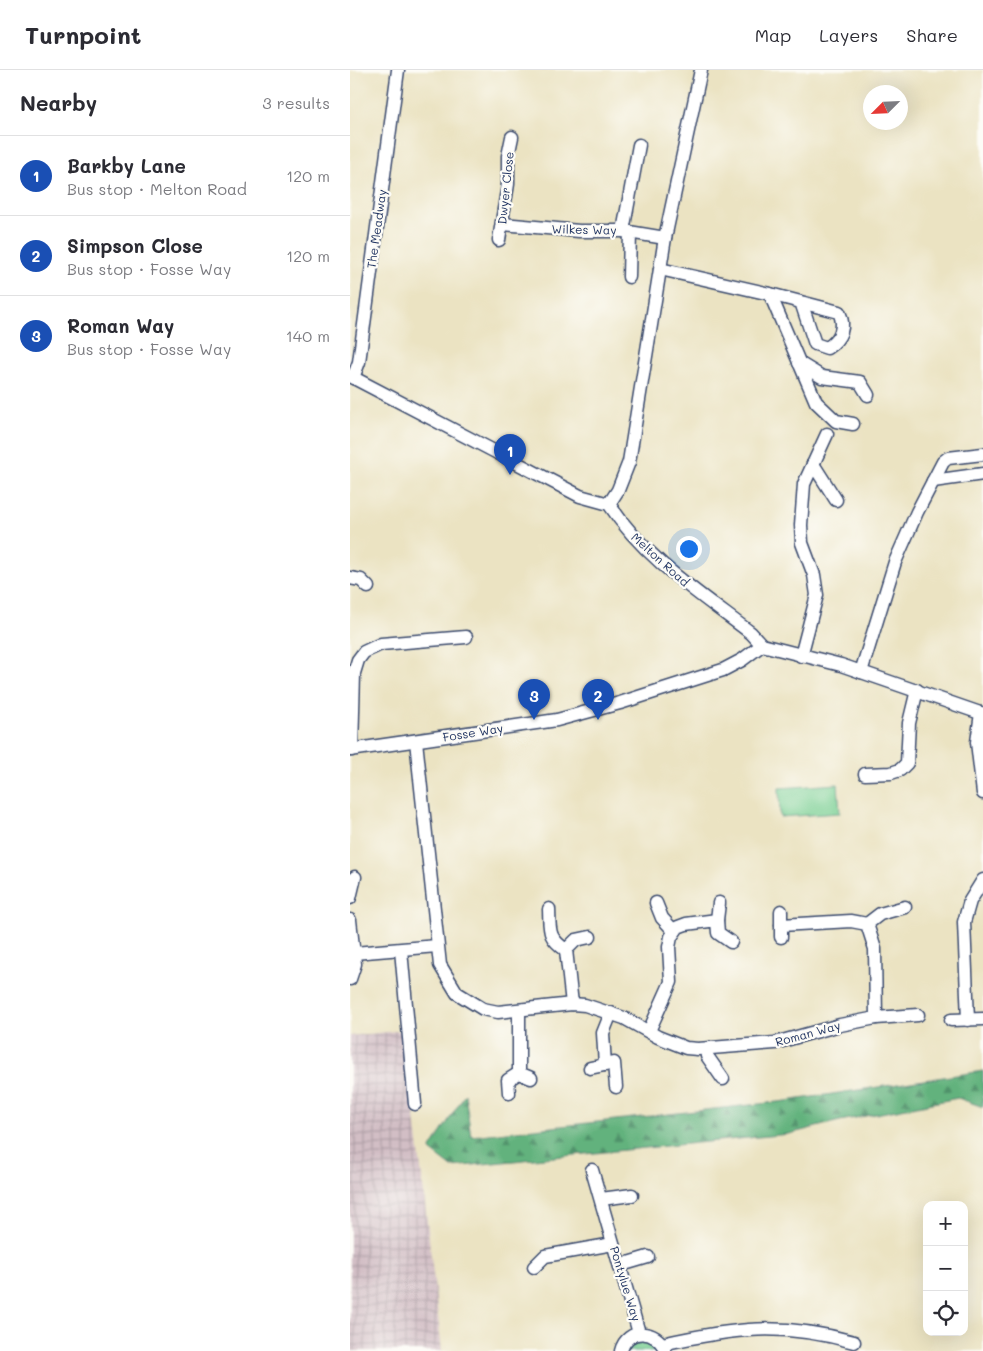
<!DOCTYPE html>
<meta charset="utf-8">
<style>
body{margin:0;font-family:Mali,sans-serif;background:#f7f7f7;color:#2b2b33}
.controls{position:absolute;right:15px;bottom:15px;display:grid;overflow:hidden;border-radius:10px;box-shadow:0 5px 20px #0002}
.controls button{width:45px;height:45px;display:grid;place-items:center;padding:0;border:0;border-bottom:1px solid #e1e1e2;background:#fff;color:#2b2b33;font:25px sans-serif}
.compass{position:absolute;left:513px;top:15px;width:45px;height:45px;border-radius:50%;background:#fff;box-shadow:0 5px 20px #0002;rotate:246deg}
.you{position:absolute;left:338px;top:478px;width:18px;height:18px;margin:-12px;border:4px solid #fff;border-radius:50%;background:#1a73e8;box-shadow:0 0 0 8px #1a73e833}
.badge{display:grid;place-items:center;width:32px;height:32px;border-radius:50%;background:#c8321e;color:#fff;font-size:16px;font-weight:700}
.pin{position:absolute;translate:-50% -41px;filter:drop-shadow(0 1px 2px #0008)}
.pin::after{content:'';position:absolute;top:26px;width:18px;height:15px;background:inherit;clip-path:polygon(0 0,100% 0,50% 100%)}
.list{margin:0;padding:0;list-style:none}
h2{display:flex;justify-content:space-between;align-items:center;height:65px;margin:0;padding:0 20px;font-size:21px}
h2 small{font-size:16px;font-weight:400;color:#7c7c81}
.list li{display:grid;grid-template-columns:32px 1fr auto;gap:15px;align-items:center;box-sizing:border-box;height:80px;padding:0 20px;border-top:1px solid #e1e1e2}
.list b{display:block;font-size:19px;white-space:nowrap}
.list p{margin:0;font-size:16px;white-space:nowrap;color:#7c7c81}
.list em{font-size:16px;font-style:normal;color:#7c7c81}
.icon{flex:none;width:28px;height:28px;fill:none;stroke:currentColor;stroke-width:2;stroke-linecap:round;stroke-linejoin:round}
.map{position:relative;flex:none;width:633px;height:1281px;overflow:hidden}
header{display:flex;align-items:center;gap:30px;box-sizing:border-box;height:70px;padding:0 25px;background:#fff;border-bottom:1px solid #e1e1e2}
header strong{font-size:24px}
nav{display:flex;gap:28px;margin-inline-start:auto;font-size:18px}
main{display:flex}
aside{flex:1;background:#fff}
.map>svg:first-child{display:block}
.industrial{fill:url(#industrial-grid)}
.grass{fill:url(#grass-tufts);stroke:#4a7f78}
.forest{fill:url(#forest-firs);stroke:#3e706e}
.garden{fill:#79cf93;stroke:#4a7f78}
.lines{fill:none;stroke-linecap:round;stroke-linejoin:round}
.minor-casing{stroke:#3a4a6d;stroke-width:15}
.minor{stroke:#fff;stroke-width:12}
.labels{text-anchor:middle;stroke-width:4.5;stroke-linejoin:round;paint-order:stroke}
.street-label{font-size:12px;fill:#1b2f5e;stroke:#fdfcf7}
</style>
<header>
<strong>Turnpoint</strong>
<nav><a>Map</a><a>Layers</a><a>Share</a></nav>
</header>
<main>
<aside>
<h2>Nearby<small>3 results</small></h2>
<ul class="list">
<li><span class="badge" style="background:#1a4fb4">1</span><div><b>Barkby Lane</b><p>Bus stop · Melton Road</p></div><em>120 m</em></li>
<li><span class="badge" style="background:#1a4fb4">2</span><div><b>Simpson Close</b><p>Bus stop · Fosse Way</p></div><em>120 m</em></li>
<li><span class="badge" style="background:#1a4fb4">3</span><div><b>Roman Way</b><p>Bus stop · Fosse Way</p></div><em>140 m</em></li>
</ul>
</aside>
<div class="map">
<svg width="633" height="1281" viewBox="0 0 633 1281">
<defs>
<pattern id="industrial-grid" width="8" height="8" patternUnits="userSpaceOnUse" patternTransform="scale(1.25)"><rect width="8" height="8" fill="#d2bec5"/><path d="M0 4h8M4 0v8" fill="none" stroke="#aa9ba3"/></pattern>
<pattern id="grass-tufts" width="24" height="20" patternUnits="userSpaceOnUse" patternTransform="scale(1.25)"><rect width="24" height="20" fill="#79cf93"/><path d="M3 7l-1-3M5 7V3M7 7l1-3M15 17l-1-3M17 17v-4M19 17l1-3" fill="none" stroke="#62a87b"/></pattern>
<pattern id="forest-firs" width="22" height="20" patternUnits="userSpaceOnUse" patternTransform="scale(1.25)"><rect width="22" height="20" fill="#62b27d"/><path d="M5 1l3.5 6h-7zM16 11l3.5 6h-7z" fill="#50916a"/></pattern>
</defs>
<rect width="100%" height="100%" fill="#fdfcf7"/>
<filter id="ink" filterUnits="userSpaceOnUse"><feTurbulence type="fractalNoise" baseFrequency=".02" numOctaves="2"/><feDisplacementMap in="SourceGraphic" scale="10" xChannelSelector="R" yChannelSelector="G"/><feConvolveMatrix kernelMatrix="1 2 1 2 8 2 1 2 1" color-interpolation-filters="sRGB"/></filter>
<filter id="wash" filterUnits="userSpaceOnUse"><feTurbulence type="fractalNoise" baseFrequency=".0096" numOctaves="4" result="noise"/><feDisplacementMap in="SourceGraphic" scale="20" xChannelSelector="R" yChannelSelector="G"/><feGaussianBlur stdDeviation="1.12" result="paint"/><feColorMatrix in="noise" values="0 0 0 0 0 0 0 0 0 0 0 0 0 0 0 0 0 1.4 0 .05"/><feComposite in="paint" operator="in"/></filter>
<g filter="url(#wash)">
<rect width="100%" height="100%" fill="#ebe3c2"/>
<path class="industrial" d="M55,960l37,321h-92v-315z"/>
<path class="grass" d="M288,1263l27,18h-44z"/>
<path class="forest" d="M633,1001v36l-25,-9 -118,23 -51,13 -337,33 -22,-17 35,-56 6,42 315,-35z"/>
<path class="garden" d="M488,714l2,29 -60,4 -1,-29z"/>
</g>
<g filter="url(#ink)">
<g class="lines">
<g class="minor-casing">
<g id="minor">
<path d="M153,154l76,7h44l42,7"/>
<path d="M273,161l16,-86"/>
<path d="M149,170l9,-56v-28l4,-19"/>
<path d="M310,199l110,25 46,108 20,19 17,3"/>
<path d="M279,207l1,-45"/>
<path d="M420,224l69,18c7,15 2,27 -12,36l-12,-4 -14,-42"/>
<path d="M449,293l23,14 38,5 8,13"/>
<path d="M0,306l230,120 29,8c35,54 91,90 142,129l11,12 79,20 142,49"/>
<path d="M3,308l6,-16 39,-292"/>
<path d="M463,394l23,36"/>
<path d="M583,411l50,-7"/>
<path d="M259,434l9,-14 11,-28 36,-224 36,-168"/>
<path d="M0,508l11,2 7,7"/>
<path d="M451,586l16,-61 -3,-20 -12,-32 -1,-18 3,-41 23,-50"/>
<path d="M511,602l34,-110 22,-50 26,-50 5,-4 35,-4"/>
<path d="M631,643l-4,29 6,51"/>
<path d="M66,671l24,224 17,28 26,16 15,3 74,-8 13,1 39,13 34,19 28,11 12,1 77,-6 65,-18 36,-7 42,-3"/>
<path d="M0,680l207,-30 63,-17 103,-33 19,-10 20,-15"/>
<path d="M2,680l2,-77 4,-13 6,-8 17,-8 85,-7"/>
<path d="M515,704l26,-1 9,-3 7,-7 2,-40 8,-33"/>
<path d="M0,828l5,-21"/>
<path d="M306,833l6,15 12,13"/>
<path d="M199,839c1,21 -2,28 17,41l10,-10 14,-3"/>
<path d="M431,841v26"/>
<path d="M0,850l5,44 -5,15"/>
<path d="M367,850l2,-17"/>
<path d="M517,854l13,-10 25,-7"/>
<path d="M431,855l70,-4 16,3 8,25 1,69"/>
<path d="M51,880l14,154"/>
<path d="M216,880l6,54"/>
<path d="M4,883l83,-7"/>
<path d="M169,941v62"/>
<path d="M601,950l32,-1"/>
<path d="M618,950l-4,-98 6,-21 13,-21"/>
<path d="M299,961l22,-49 -2,-35 2,-10 7,-10 8,-3 31,-4 1,13 13,9"/>
<path d="M356,979l1,7 16,23"/>
<path d="M255,995l-2,-32 8,-20"/>
<path d="M240,998l24,-5 2,24"/>
<path d="M159,1023l-1,-13 11,-7 12,5"/>
<path d="M242,1100l47,163"/>
<path d="M251,1129l31,-4"/>
<path d="M271,1195l27,-8"/>
<path d="M184,1197l11,-11 68,-12"/>
<path d="M312,1274c72,-16 120,-22 192,-2"/>
<path d="M271,1281c6,-24 36,-22 44,-1"/>
</g>
</g>
<use href="#minor" class="minor"/>
</g>
</g>
<g class="labels">
<g class="street-label">
<text transform="translate(156 118) rotate(-84)" y="4">Dwyer Close</text>
<text transform="translate(27 159) rotate(-82)" y="4">The Meadway</text>
<text transform="translate(234 160) rotate(1)" y="4">Wilkes Way</text>
<text transform="translate(310 490) rotate(42)" y="4">Melton Road</text>
<text transform="translate(123 663) rotate(-9)" y="4">Fosse Way</text>
<text transform="translate(458 964) rotate(-15)" y="4">Roman Way</text>
<text transform="translate(275 1214) rotate(73)" y="4">Pontylue Way</text>
</g>
</g>
</svg>
<div class="controls">
<button>+</button>
<button>−</button>
<button><svg class="icon" aria-label="locate" viewBox="0 0 24 24"><circle cx="12" cy="12" r="6"/><path d="M12 2v4M12 18v4M2 12h4M18 12h4"/></svg></button>
</div>
<svg class="compass" viewBox="-18 -18 36 36"><path d="M0-13l5 13h-10z" fill="#e53935"/><path d="M0 13l5-13h-10z" fill="#7c7c81"/></svg>
<div class="you"></div>
<div class="pin badge" style="left:160px;top:405px;background:#1a4fb4">1</div>
<div class="pin badge" style="left:248px;top:650px;background:#1a4fb4">2</div>
<div class="pin badge" style="left:184px;top:650px;background:#1a4fb4">3</div>
</div>
</main>
